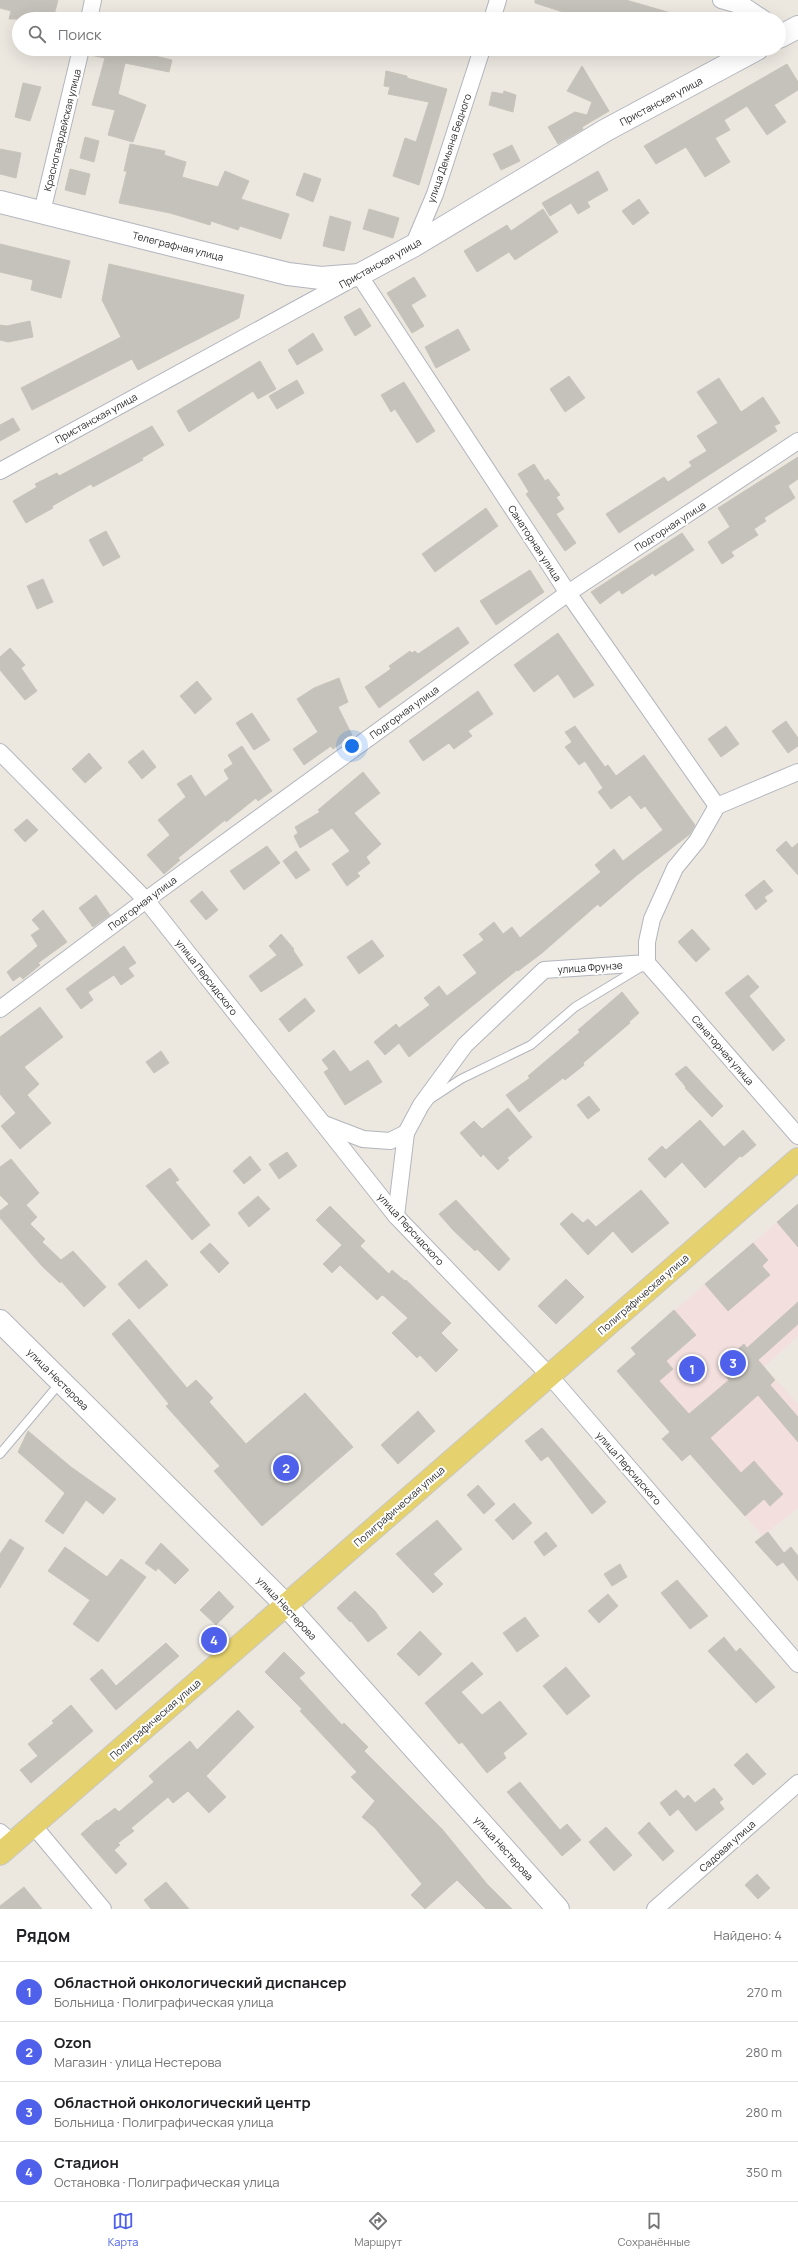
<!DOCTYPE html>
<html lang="ru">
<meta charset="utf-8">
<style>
body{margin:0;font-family:Manrope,sans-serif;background:#f2f2f2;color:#202124}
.you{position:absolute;left:352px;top:746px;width:14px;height:14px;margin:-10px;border:3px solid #fff;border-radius:50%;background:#1a73e8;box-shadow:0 0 0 6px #1a73e833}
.badge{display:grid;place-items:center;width:26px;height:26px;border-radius:50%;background:#4f61ea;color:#fff;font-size:13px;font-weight:700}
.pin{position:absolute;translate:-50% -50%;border:2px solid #fff;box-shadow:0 1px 4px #0006}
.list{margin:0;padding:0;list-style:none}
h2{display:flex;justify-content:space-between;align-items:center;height:52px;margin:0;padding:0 16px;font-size:17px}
h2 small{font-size:13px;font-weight:400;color:#757577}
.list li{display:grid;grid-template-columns:26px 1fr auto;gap:12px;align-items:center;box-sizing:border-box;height:60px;padding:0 16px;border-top:1px solid #e0e0e0}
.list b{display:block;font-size:15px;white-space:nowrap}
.list p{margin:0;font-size:13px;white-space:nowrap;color:#757577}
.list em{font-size:13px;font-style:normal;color:#757577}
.icon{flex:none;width:22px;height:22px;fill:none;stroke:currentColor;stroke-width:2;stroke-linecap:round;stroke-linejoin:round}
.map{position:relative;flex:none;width:798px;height:1909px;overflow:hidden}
.search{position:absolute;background:#fff;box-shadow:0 4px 16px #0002;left:12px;right:12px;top:12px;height:44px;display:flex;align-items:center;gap:10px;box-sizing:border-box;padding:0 14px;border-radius:22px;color:#757577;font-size:15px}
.sheet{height:292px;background:#fff}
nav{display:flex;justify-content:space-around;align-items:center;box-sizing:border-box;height:56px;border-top:1px solid #e0e0e0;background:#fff;font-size:11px;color:#757577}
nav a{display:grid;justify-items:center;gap:2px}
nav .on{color:#4f61ea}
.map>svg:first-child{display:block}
.medical{fill:#f2dfde}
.building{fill:#c5c2bb;stroke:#c8c4ba}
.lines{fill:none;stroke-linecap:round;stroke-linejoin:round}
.lane-casing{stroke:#b3b5be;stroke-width:10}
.street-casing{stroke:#b3b5be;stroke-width:18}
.secondary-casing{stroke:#b3b5be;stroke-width:24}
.primary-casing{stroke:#c8c8c8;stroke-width:24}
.lane{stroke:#fff;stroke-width:8}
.street{stroke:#fff;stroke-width:16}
.secondary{stroke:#fff;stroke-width:22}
.primary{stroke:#e5d16d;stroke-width:22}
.labels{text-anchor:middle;stroke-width:4;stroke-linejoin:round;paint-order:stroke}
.street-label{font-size:10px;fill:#2c2c2c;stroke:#fff}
</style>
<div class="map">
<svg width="798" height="1909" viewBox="0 0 798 1909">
<rect width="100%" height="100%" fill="#ece8e0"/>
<path class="medical" d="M798,1204v132l-34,31 34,37v104l-35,28 -73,-82 -8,7 -20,-22 8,-7 -53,-61 19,-17 -5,-6z"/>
<g class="building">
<path d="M0,0h58l-5,19h-44l2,-8 -11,-3z"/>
<path d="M535,0h91l52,15 -1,4h-92l-50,-16z"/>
<path d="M91,49h48l-1,3 34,8 -3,12 -44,-9 -7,31 28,11 -13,37 -25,-7 7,-25 -23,-5 13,-47 -15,-3z"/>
<path d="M787,64l11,18v8l-24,15 12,17 -19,13 -20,-29 -23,14 6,10 -15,8 15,24 -25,15 -19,-30 -30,17 -12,-18z"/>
<path d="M582,66l27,45 -27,16 1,2 -25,15 -10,-17 27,-15 12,3 5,-13 -25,-11z"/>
<path d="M386,71l21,5v2l40,11 -28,96 -26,-9 12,-38 11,4 13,-40 -41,-8 2,-7 -6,-1z"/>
<path d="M23,83l18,4 -11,34 -15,-4z"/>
<path d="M504,91l12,4 -3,17 -24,-7 3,-13 11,2z"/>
<path d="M85,137l14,4 -5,21 -14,-4z"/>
<path d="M130,144l35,7 -1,4 22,7 -4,15 36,10 7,-16 24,10 -8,18 48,15 -8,25 -41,-13 -2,4 -27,-9 -1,4 -40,-12 -51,-10 8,-32h-3z"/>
<path d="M512,145l8,16 -19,9 -8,-16z"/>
<path d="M0,149l21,4 -5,25 -16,-4z"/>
<path d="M70,169l20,5 -5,21 -20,-5z"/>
<path d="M598,171l10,19 -21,12 3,5 -12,7 -7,-11 -21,13 -8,-13z"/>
<path d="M304,173l17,6 -8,23 -17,-7z"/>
<path d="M639,199l10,14 -16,12 -11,-14z"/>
<path d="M369,209l30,9 -6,20 -30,-9z"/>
<path d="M543,209l15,23 -43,28 -6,-8 -32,20 -13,-21 43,-26 4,6z"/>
<path d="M330,216l21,6 -7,29 -21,-5z"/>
<path d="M0,244l70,17 -9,37 -30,-8 2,-10 -33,-8z"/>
<path d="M109,264l135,31 -5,23 -101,52 -6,-11 -100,51 -11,-22 100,-51 -19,-37z"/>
<path d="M414,277l12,19 -15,9 13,21 -12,7 -25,-40z"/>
<path d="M360,308l11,18 -16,10 -11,-19z"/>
<path d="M30,321l3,16 -25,5 -8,-2v-15l7,1z"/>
<path d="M458,329l12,21 -34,18 -11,-21z"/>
<path d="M313,333l10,17 -26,15 -9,-15z"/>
<path d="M260,361l16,28 -18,10 -5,-8 -64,41 -12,-21z"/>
<path d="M569,376l16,22 -20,14 -15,-23z"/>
<path d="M719,378l22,34 22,-15 17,26 -6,3 3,5 -158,102 -13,-19 58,-37 4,5 24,-16 -3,-4 18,-11 -10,-15 21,-13 -21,-31z"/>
<path d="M297,380l7,13 -27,16 -8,-13z"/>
<path d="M404,382l31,49 -18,12 -22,-34 -4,3 -10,-17z"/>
<path d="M13,418l7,12 -20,11v-16z"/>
<path d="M152,426l12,19 -22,13 1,2 -50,27 -2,-3 -39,22 1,2 -27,15 -13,-22 24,-14 -2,-3 22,-11 2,3z"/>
<path d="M798,457v22l-10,7 7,12 -31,20 2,3 -12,8 4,6 -27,17 3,4 -12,8 -14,-22 22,-15 -12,-19z"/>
<path d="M534,464l11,17 3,-2 12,16 -4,2 8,12 -8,5 20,29 -11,8 -39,-57 3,-2 -11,-18z"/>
<path d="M486,508l12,18 -63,46 -13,-18z"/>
<path d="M106,531l14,26 -17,9 -14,-26z"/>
<path d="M682,533l12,17 -39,26 -2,-3 -31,21 -3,-4 -19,14 -9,-12z"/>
<path d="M530,570l14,22 -48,33 -16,-24z"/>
<path d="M43,579l10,23 -16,7 -10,-23z"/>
<path d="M458,627l11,16 -90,65 -14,-21 26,-18 -2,-3 21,-15 2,2 3,-2 3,3z"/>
<path d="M558,633l36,52 -20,13 -16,-24 -24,18 -20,-27z"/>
<path d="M10,648l15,17 -4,3 16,23 -12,9 -25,-30v-13z"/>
<path d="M339,678l9,24 -10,5 14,28 -19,14 -2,-3 -27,19 -11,-16 25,-17 -21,-33 17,-11z"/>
<path d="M197,681l15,18 -17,15 -15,-18z"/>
<path d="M478,691l15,23 -25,17 4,5 -18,13 -5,-6 -26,18 -14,-20z"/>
<path d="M252,713l18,27 -16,10 -18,-27z"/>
<path d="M786,721l12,17v8l-10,7 -16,-22z"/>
<path d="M575,726l30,41 3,-2 8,11 28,-21 51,70 -5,9 -54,42 -36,31 -2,-3 -56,49 -24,18 -1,-1 -108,87 -10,-14 -14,12 -11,-13 22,-18 3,4 31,-23 -6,-7 15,-12 8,10 30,-23 -14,-18 21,-15 -5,-6 15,-12 9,12 9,-7 8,11 81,-66 -6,-7 19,-16 9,12 40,-31 -18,-24 -4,3 -11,-14 -19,14 -13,-17 5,-4 -18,-27 -6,4 -14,-18 7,-5 -7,-10z"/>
<path d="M726,726l13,18 -18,13 -13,-18z"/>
<path d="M242,746l30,45 -14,10 -2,-3 -30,24 -1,-2 -47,38 2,2 -16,14 -17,-19 23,-20 -12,-15 28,-23 -9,-13 14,-9 14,22 24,-18 -5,-9 9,-6 -5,-9z"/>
<path d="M143,750l13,17 -14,12 -14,-17z"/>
<path d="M89,753l13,15 -17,15 -13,-14z"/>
<path d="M363,772l17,21 -26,20 27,31 -15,13 4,6 -13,10 3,3 -13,10 -15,-22 18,-13 -18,-23 -32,20 -6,-12 4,-3 -3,-6 25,-15 -2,-2z"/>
<path d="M27,819l11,11 -13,12 -11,-12z"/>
<path d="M786,841l6,7 6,-5v32l-22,-25z"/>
<path d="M267,846l13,17 -36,27 -14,-19z"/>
<path d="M296,851l14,19 -14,9 -13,-18z"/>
<path d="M764,880l9,11 -9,6 3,4 -11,9 -11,-15z"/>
<path d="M202,891l16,19 -12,10 -16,-19z"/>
<path d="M96,895l14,20 -17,12 -14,-19z"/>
<path d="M43,910l24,32 -29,21 2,2 -17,14 -3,-3 -7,5 -6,-9 31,-26 -7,-11 9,-6 -8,-9z"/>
<path d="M692,929l18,20 -14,13 -18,-20z"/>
<path d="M281,934l13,15 -1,1 10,15 -42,27 -12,-16 28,-21 -8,-9z"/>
<path d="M372,940l12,16 -25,18 -12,-17z"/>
<path d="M124,946l12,17 -8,5 6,8 -13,9 -7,-10 -26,17 5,8 -12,9 -15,-20z"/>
<path d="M748,975l11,12 -10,9 36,44 -12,11 -48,-58z"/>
<path d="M622,992l17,21 -10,9 1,1 -47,40 1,2 -19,15 -2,-2 -44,34 -13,-17 24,-17 -2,-2 52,-44 -2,-2z"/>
<path d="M305,998l10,13 -26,21 -10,-13z"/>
<path d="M40,1007l23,30 -39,30 15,17 -12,11 24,28 -31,26 -19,-23 15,-13 -16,-19v-57z"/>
<path d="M334,1050l16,22 18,-12 14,22 -37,23 -21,-33 5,-3 -7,-9z"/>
<path d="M161,1051l8,12 -15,10 -8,-11z"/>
<path d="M686,1066l37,40 -11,11 -27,-29 1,-1 -11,-13z"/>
<path d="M589,1096l11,14 -12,9 -11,-14z"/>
<path d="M508,1108l24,29 -25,21 2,2 -11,10 -15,-16 -2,3 -21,-24 14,-12 8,8z"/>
<path d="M700,1120l24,27 19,-17 13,15 -14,12 -2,-1 -35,32 -23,-26 -17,16 -17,-19 14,-13 4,4z"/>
<path d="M287,1152l10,14 -18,13 -10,-15z"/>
<path d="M250,1156l11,14 -17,14 -11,-13z"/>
<path d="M11,1159l28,34 -13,12 11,12 -7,7 15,15 -3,3 19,18 12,-9 33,36 -22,20 -23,-26 -1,2 -18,-17 -42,-48v-7l9,-7 -9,-9v-28z"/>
<path d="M170,1168l9,12 -4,2 35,43 -18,15 -46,-54z"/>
<path d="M641,1190l28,33 -37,30 -19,-22 -25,24 -28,-31 12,-11 11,10 5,-4 8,8z"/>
<path d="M258,1196l12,13 -21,18 -11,-14z"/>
<path d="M456,1200l54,59 -11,12 -22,-22 -2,2 -22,-21 -14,-16z"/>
<path d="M798,1204v43l-21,-25z"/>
<path d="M330,1206l35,35 -5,5 29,28 3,-4 13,11 1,-1 45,43 -10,10 17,17 -22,22 -16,-17 -3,3 -25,-25 16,-15 -24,-22 -2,-1 -5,5 -37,-35 -8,8 -9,-9 19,-19 -26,-25z"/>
<path d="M210,1243l19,20 -10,10 -19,-21z"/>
<path d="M753,1243l15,17 -6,6 8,9 -42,36 -23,-27z"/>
<path d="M146,1260l22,25 -29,24 -21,-25z"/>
<path d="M566,1279l18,18 -28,27 -18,-18z"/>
<path d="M798,1302v22l-40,36 17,20 -5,5 28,32v25l-40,-47 -48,43 31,35 13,-12 29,33 -13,12 -6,-7 -19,17 -55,-62 -8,7 -20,-22 8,-7 -53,-61 19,-17 -5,-6 43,-38 22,25 -30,26 7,8 -14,12 30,33 40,-34 -11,-14 26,-22 3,4z"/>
<path d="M129,1319l58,69 9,-8 17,18 -4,4 37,42 59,-51 48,54 -91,79 -48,-55 6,-5 -54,-60 3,-2 -57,-70z"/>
<path d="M418,1411l17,20 -37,33 -17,-19z"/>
<path d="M542,1428l64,74 -14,12 -44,-58 -7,5 -16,-20z"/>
<path d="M28,1431l43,36 45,32 -13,15 -17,-14 -23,34 -18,-13 20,-28 -47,-41z"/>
<path d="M478,1485l17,19 -11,10 -17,-19z"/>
<path d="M514,1503l18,20 -19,17 -18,-20z"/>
<path d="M437,1520l25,29 -29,25 10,10 -10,9 -37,-39z"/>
<path d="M546,1532l11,14 -13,10 -10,-14z"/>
<path d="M768,1532l16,21 7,-6 7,9v25l-15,-19 -6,4 -22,-24z"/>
<path d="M10,1539l14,9 -24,40v-34z"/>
<path d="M161,1543l28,27 -14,14 -17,-16 -2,3 -11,-8z"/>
<path d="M65,1547l42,30 14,-18 25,18 -48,65 -25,-18 17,-24 -42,-29z"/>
<path d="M620,1564l7,13 -15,9 -8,-12z"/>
<path d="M677,1580l31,36 -18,13 -29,-36z"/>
<path d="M219,1591l15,16 -18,18 -16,-15z"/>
<path d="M355,1591l20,20 12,17 -19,14 -17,-21 -1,1 -13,-14z"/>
<path d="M608,1594l10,12 -19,17 -11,-12z"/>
<path d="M525,1617l14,19 -22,16 -14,-19z"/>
<path d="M420,1631l22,23 -23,22 -22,-22z"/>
<path d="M724,1637l12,15 4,-4 35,39 -19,16 -48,-52z"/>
<path d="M166,1643l13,13 -63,54 -26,-31 12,-10 14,17z"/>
<path d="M284,1652l21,21 -6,5 43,47 2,-2 24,24 -4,4 78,78 45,55 25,25h-26l-29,-29 -32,29 -14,-14 11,-11 -47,-56 -13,-11 13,-16 -24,-24 6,-5 -57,-61 2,-2 -37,-37z"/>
<path d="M472,1662l11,12 -22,18 21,23 18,-14 27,33 -24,19 3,5 -19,15 -25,-31 -3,2 -34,-41z"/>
<path d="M566,1667l24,29 -23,19 -24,-29z"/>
<path d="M71,1705l22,26 -62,52 -11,-13 18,-14 -10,-12 26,-21 -2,-2z"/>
<path d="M238,1710l16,17 -48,49 20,21 -17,16 -21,-22 -15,12 -5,-6 -37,31 3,3 -16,12 2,2 -6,5 13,14 -11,10 -35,-40 16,-14 1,1 17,-13 4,4 35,-30 -5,-6 17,-15 24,-20 7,9z"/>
<path d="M747,1753l19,21 -13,11 -19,-20z"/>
<path d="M520,1782l40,48 7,-6 14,16 -19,16 -55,-64z"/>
<path d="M714,1788l9,11 -4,3 5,7 -28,22 -18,-22 -8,7 -10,-13 16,-13 8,9 4,-4 7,8z"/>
<path d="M649,1822l25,29 -11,10 -25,-28z"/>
<path d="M606,1827l26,28 -18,16 -25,-29z"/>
<path d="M757,1874l13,14 -12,11 -13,-14z"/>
<path d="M166,1882l23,27h-38l-7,-9z"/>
<path d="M24,1887l18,22h-42v-3z"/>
</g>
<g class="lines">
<g class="lane-casing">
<g id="lane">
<path d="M432,1098l29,-19 70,-34 44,-38 66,-40"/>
<path d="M0,1454l60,-71"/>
</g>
</g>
<g class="street-casing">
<g id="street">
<path d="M721,0l25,7 18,12"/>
<path d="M89,19l4,-19"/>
<path d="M492,19l6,-19"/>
<path d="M42,212l39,-163"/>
<path d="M413,246l22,-52 47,-145"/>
<path d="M0,471l359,-196 209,318 149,213"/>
<path d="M0,752l146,148 250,316 153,159 249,289"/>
<path d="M647,963l151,173"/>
<path d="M0,1009l146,-109 422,-307 230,-152"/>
<path d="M324,1124l39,15 27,2 16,-8"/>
<path d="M396,1216l10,-83 15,-28 44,-60 79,-75 103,-7v-21l5,-23 23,-51 22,-27 20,-35 81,-34"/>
<path d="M33,1825l70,84"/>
<path d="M0,1832l13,11"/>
<path d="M655,1909l143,-126"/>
</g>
</g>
<g class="secondary-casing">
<g id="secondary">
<path d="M779,37l19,-10"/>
<path d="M0,202l288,72 33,4 38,-3 54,-29 193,-116 151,-81"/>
<path d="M0,1321l286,284 272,304"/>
</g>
</g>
<g class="primary-casing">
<path id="primary" d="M0,1854l798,-695"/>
</g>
<use href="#lane" class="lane"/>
<use href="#street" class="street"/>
<use href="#secondary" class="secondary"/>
<use href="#primary" class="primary"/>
</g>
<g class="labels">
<g class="street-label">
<text transform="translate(661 101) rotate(-28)" y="4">Пристанская улица</text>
<text transform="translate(62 130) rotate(-76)" y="4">Красногвардейская улица</text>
<text transform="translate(449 148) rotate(-71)" y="4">улица Демьяна Бедного</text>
<text transform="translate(178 246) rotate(14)" y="4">Телеграфная улица</text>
<text transform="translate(380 263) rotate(-29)" y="4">Пристанская улица</text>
<text transform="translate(96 418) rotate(-29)" y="4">Пристанская улица</text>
<text transform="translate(670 526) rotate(-33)" y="4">Подгорная улица</text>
<text transform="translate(535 543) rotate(57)" y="4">Санаторная улица</text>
<text transform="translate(404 712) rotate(-36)" y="4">Подгорная улица</text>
<text transform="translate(142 903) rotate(-37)" y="4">Подгорная улица</text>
<text transform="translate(590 967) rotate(-4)" y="4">улица Фрунзе</text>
<text transform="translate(207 977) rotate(52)" y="4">улица Персидского</text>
<text transform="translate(723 1050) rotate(49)" y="4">Санаторная улица</text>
<text transform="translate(411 1229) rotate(48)" y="4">улица Персидского</text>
<text transform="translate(643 1294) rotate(-41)" y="4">Полиграфическая улица</text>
<text transform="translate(58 1379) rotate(45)" y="4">улица Нестерова</text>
<text transform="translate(629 1468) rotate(49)" y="4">улица Персидского</text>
<text transform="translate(399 1506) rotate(-41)" y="4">Полиграфическая улица</text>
<text transform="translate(287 1608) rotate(47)" y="4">улица Нестерова</text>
<text transform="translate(155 1719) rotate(-41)" y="4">Полиграфическая улица</text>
<text transform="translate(727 1846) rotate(-42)" y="4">Садовая улица</text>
<text transform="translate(504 1848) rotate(48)" y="4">улица Нестерова</text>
</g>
</g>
</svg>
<div class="you"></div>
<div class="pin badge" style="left:692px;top:1369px">1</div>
<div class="pin badge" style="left:286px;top:1468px">2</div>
<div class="pin badge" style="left:733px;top:1363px">3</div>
<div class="pin badge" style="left:214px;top:1640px">4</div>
<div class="search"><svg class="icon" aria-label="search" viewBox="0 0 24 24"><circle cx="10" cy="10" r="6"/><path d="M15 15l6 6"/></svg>Поиск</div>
</div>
<section class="sheet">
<h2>Рядом<small>Найдено: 4</small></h2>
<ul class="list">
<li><span class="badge">1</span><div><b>Областной онкологический диспансер</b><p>Больница · Полиграфическая улица</p></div><em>270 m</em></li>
<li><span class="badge">2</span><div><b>Ozon</b><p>Магазин · улица Нестерова</p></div><em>280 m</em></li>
<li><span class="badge">3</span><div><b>Областной онкологический центр</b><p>Больница · Полиграфическая улица</p></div><em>280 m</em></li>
<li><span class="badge">4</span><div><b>Стадион</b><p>Остановка · Полиграфическая улица</p></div><em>350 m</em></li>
</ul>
</section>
<nav>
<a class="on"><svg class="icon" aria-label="map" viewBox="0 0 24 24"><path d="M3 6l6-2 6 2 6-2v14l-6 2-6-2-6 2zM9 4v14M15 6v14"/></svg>Карта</a>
<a><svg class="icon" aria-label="directions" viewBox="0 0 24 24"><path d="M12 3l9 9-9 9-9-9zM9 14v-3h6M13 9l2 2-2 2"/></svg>Маршрут</a>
<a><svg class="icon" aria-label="saved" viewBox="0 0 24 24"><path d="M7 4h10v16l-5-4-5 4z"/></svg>Сохранённые</a>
</nav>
